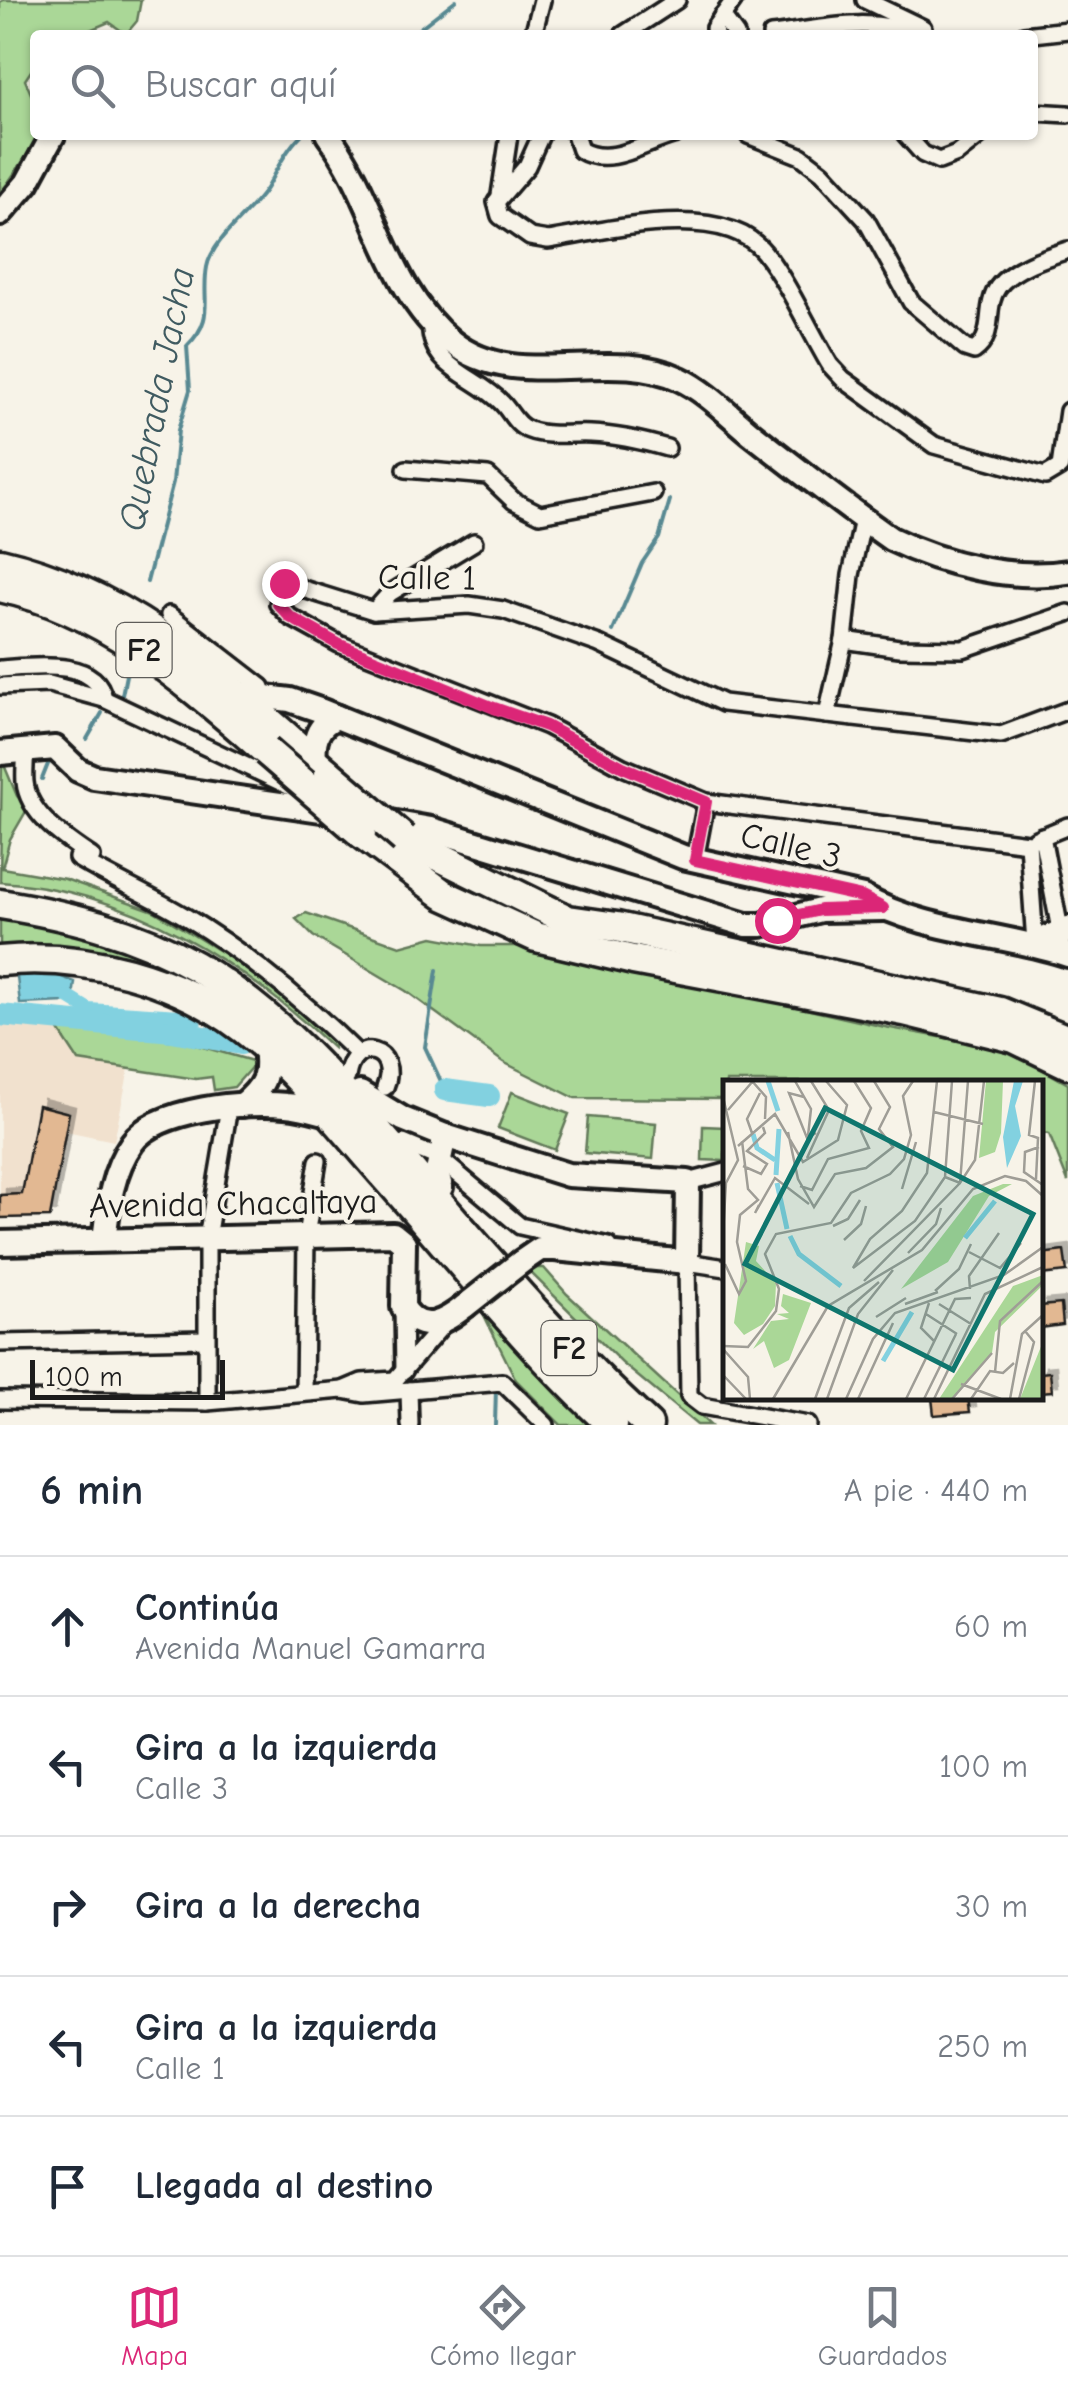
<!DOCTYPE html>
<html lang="es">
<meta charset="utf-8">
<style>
body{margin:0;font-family:"Comic Neue",sans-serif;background:#f6f6f7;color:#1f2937}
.scale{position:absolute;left:30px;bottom:25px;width:195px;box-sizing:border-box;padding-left:10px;border:5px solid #1c1c1c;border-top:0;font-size:28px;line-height:35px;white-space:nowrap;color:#1c1c1c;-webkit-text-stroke:8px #f7f3e8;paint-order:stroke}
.stop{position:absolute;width:30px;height:30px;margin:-22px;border:8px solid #db2777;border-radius:50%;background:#fff}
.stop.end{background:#db2777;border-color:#fff;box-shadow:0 2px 10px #0008}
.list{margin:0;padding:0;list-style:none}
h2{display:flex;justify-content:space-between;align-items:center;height:130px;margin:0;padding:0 40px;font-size:42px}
h2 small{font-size:32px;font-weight:400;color:#747a83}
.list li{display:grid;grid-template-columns:65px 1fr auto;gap:30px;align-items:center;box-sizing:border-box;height:140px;padding:0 40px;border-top:2px solid #e0e1e3}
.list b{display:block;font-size:38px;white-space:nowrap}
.list p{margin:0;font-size:32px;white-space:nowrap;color:#747a83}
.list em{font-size:32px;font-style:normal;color:#747a83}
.icon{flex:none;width:55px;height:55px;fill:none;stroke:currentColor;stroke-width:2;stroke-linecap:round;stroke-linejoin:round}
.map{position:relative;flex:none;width:1068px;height:1425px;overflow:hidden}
.search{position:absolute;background:#fff;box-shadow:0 2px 8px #0004;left:30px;right:30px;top:30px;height:110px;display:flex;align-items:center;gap:25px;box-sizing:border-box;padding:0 35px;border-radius:10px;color:#747a83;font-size:38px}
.sheet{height:830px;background:#fff}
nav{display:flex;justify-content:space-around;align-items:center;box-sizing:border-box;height:140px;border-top:2px solid #e0e1e3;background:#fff;font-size:28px;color:#747a83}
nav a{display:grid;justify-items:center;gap:5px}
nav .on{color:#db2777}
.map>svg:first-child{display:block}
.built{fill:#f1e1ce}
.green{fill:#aad797;stroke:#637a5a;stroke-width:2.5}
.water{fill:#82d1e0;stroke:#598992;stroke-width:2.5}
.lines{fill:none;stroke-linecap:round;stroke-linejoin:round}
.stream{stroke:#598992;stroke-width:4}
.canal{stroke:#82d1e0;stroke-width:14}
.river{stroke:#82d1e0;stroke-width:22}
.building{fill:#e2b892;stroke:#1c1c1c;stroke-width:2.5;filter:url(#shadow)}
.street-casing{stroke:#1c1c1c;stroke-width:22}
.secondary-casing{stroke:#1c1c1c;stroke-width:30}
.highway-casing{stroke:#1c1c1c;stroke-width:35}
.street{stroke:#f7f3e8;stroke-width:15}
.secondary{stroke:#f7f3e8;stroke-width:22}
.highway{stroke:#f7f3e8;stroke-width:28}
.secondary-bridge-casing{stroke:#1c1c1c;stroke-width:30;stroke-linecap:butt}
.highway-bridge-casing{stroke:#1c1c1c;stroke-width:35;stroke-linecap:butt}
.secondary-bridge{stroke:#f7f3e8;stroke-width:22}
.highway-bridge{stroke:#f7f3e8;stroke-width:28}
.route{stroke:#db2777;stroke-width:12}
.labels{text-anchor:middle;stroke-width:8;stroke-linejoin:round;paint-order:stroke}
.shield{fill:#f7f3e8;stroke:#5e5c59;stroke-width:2.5}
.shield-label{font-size:32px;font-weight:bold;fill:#1c1c1c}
.street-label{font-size:35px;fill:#1c1c1c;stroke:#f7f3e8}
.water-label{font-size:38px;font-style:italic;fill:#405b61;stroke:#f7f3e8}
.inset-river{fill:none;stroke:#82d1e0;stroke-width:5}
.inset-road{fill:none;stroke:#9f9d96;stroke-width:2.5}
.view{fill:#0f766e;fill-opacity:0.15;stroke:#0f766e;stroke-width:5}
.inset-edge{fill:none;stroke:#1c1c1c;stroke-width:5}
</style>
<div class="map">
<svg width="1068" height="1425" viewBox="0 0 1068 1425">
<defs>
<filter id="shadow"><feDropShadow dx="6" dy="-6" stdDeviation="0" flood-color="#0004"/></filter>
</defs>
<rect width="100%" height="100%" fill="#f7f3e8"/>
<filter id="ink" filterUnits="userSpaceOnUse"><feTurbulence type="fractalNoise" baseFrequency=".01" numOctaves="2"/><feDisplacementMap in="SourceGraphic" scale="20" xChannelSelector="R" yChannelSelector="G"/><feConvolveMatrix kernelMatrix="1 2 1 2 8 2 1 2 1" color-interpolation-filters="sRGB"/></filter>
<g filter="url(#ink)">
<path class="built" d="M0,1026h56l23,35 50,8 -15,72 -48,-10 -16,86 -50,1z"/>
<g class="green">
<path d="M4,0h137l-4,21 -11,13 -17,-12 -31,13h-43v30l-10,15 10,23v32h6l-41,59v-192z"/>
<path d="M2,760l15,36 11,12 -18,31 -8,29 63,11 89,32 113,69 67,61 -1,7c-91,-86 -205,-159 -333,-166z"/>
<path d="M306,913l94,33 33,-9 48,9h45l359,81 121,22 62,35v98l-19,-48 -8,-1 -1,-51h-314l-1,17 -150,-1 -72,-36 -97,-71 -93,-55 -17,-17z"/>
<path d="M0,915l117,26 74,35 -1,7 -190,-31z"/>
<path d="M56,1026l129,16 71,20 -22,25 -20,3 -2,-13 -16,2 -117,-18z"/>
<path d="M512,1092l57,22 -14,36 -57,-22z"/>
<path d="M588,1117l68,6 -3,36 -68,-6z"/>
<path d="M703,1126l22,1v34l-23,-1z"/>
<path d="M526,1268h18l23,26 143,131h-13l-75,-62z"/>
<path d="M478,1303l116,122h-33l-45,-45z"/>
</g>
<path class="water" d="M16,968h21l38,14 -1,8 -9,12 -45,2z"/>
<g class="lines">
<g class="stream">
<path d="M411,35l45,-35"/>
<path d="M147,582l26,-100 5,-52 12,-40 -3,-44c29,-28 14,-46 20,-79 5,-28 47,-57 60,-80 10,-18 19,-37 34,-52"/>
<path d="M613,631l29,-68 17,-25 11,-38"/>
<path d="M122,695l8,-40"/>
<path d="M87,739l15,-26"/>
<path d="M42,779l8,-20"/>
<path d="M437,970l-12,77 20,43"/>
<path d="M495,1425l1,-38"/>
</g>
<path class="canal" d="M68,997l21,13 105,7 1,17"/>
<g class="river">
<path d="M0,1015l172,16 69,13"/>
<path d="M445,1090l44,6"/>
</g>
</g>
<g class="building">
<path d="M38,1105l31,8 -19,104 -50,1v-23l22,-1z"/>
<path d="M1064,1251l3,21 -27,3v-21z"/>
<path d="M1061,1304l2,21 -23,3v-22z"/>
<path d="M1050,1372l2,19 -12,1v-19z"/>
<path d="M932,1398h46h-10l2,14 -36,3z"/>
</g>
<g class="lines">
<g class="street-casing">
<g id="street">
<path d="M865,0l58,28"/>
<path d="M722,16l14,19"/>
<path d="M533,35l9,-35"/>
<path d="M623,35l54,-35"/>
<path d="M715,35l-1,-7 20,-28"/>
<path d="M771,35c49,-6 100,-20 147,0"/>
<path d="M1024,35l44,-5"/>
<path d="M1033,112l35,2"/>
<path d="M541,135l-14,31 -31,36 4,14 30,21 18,3c57,-9 174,-40 216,12 25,32 45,78 66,113l13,14 91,66 111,31 15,-9 8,-56"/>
<path d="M575,135l5,15c30,18 64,-7 93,-15"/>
<path d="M748,135l53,21 21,16 44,48 45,82 54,46 9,3c23,-16 9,-43 24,-64 14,-19 48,-30 70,-37"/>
<path d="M906,135l17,19 16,7 18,-7 24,-19"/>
<path d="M500,195l9,-60"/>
<path d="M431,320c-5,48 45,55 71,83 9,9 14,23 27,27 18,7 42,3 62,4 25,1 52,7 76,14"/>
<path d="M406,469l82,7 26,25 26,13 113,-21"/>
<path d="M374,611l16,-18 84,-51"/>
<path d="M169,615l93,72 3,10"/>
<path d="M844,640l55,8 64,1 105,-36"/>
<path d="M0,669c31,-2 97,-12 104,30"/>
<path d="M0,686l49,-2 55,15 195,92"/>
<path d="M827,715l17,-75 7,-65 12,-56"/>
<path d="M25,750c1,11 -1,22 0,32 3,33 42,58 67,75"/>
<path d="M1042,836l20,104"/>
<path d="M1036,839l32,-13"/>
<path d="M1028,843l-322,-41 -83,-35 -76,-41 -208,-82 -49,-27 -12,-13 6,-21 90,28 95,-6 34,5 96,34 124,59 278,32 67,-25"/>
<path d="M1028,843l7,100"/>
<path d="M77,858c36,22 73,37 109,59 63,38 119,85 171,136"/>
<path d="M695,860l11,-58"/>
<path d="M347,1077c6,-43 54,-28 38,10"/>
<path d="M403,1143l36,15 81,68 89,20"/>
<path d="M688,1182l38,-10"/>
<path d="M726,1268l-39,-6 2,134 13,10 106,19"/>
<path d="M403,1307l1,64"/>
<path d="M0,1343l206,-4"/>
<path d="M343,1390l19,-8 33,-2 51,-59"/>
<path d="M409,1390l1,35"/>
<path d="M304,1393l2,-157 12,-75"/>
<path d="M0,1400l207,2 136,-12 21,4 138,-12 44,43"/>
<path d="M207,1402v-164l20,-119"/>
</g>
</g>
<g class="secondary-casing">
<g id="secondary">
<path d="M328,135c49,64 58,154 124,207 65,52 156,3 228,37 26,12 50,37 72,55 46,36 92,72 139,105 52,25 120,42 177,33"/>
<path d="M0,214l27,-31 26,-48"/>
<path d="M234,693l56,7 32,11 361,146 180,40c61,35 139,36 205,58"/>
<path d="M0,753l55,-5 23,22 16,7 248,36"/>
<path d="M315,762c-2,-20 1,-37 22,-45"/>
<path d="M379,820l52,9 315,96h15l59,-15 63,-1"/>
<path d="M1035,943l33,-15"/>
<path d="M360,1093l43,26 42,17 123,39 120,7 -1,80 -132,-13h-15l-19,13"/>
<path d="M242,1105c22,-18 27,-29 23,-57"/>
<path d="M441,1187l-4,-15 8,-36"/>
<path d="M104,1240c4,-33 8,-69 28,-97 24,-35 115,-42 154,-38 16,1 31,6 46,10"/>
<path d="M0,1243l393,-9 11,9 -1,64c18,29 41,16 62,-1"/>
</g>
</g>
<g class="highway-casing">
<g id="highway">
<path d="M0,563c136,32 227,123 329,211"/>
<path d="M0,587c107,23 185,94 266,164"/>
<path d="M361,833l83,62 92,42 97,23 271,51 110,27 54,26"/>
<path d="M404,839l164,81 49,7 383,85 68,28"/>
<path d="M0,904c68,11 134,27 195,62 86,50 151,128 215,203 76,88 152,178 238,256"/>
<path d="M0,961c84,-9 177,17 244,68 54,42 97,97 142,148 74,83 144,173 226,248"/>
</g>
</g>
<use href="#street" class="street"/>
<use href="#secondary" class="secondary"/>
<use href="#highway" class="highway"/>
<g class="secondary-bridge-casing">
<path id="secondary-bridge" d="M465,1306l56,-44"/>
</g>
<g class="highway-bridge-casing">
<g id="highway-bridge">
<path d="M266,751l95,82"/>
<path d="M329,774l75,65"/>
</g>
</g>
<use href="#secondary-bridge" class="secondary-bridge"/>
<use href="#highway-bridge" class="highway-bridge"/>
</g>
</g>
<g class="lines" filter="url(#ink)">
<path class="route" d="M284,583l-6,21 12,13 48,27 156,64 52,18 77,41 83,35 -11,58 167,37 21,11 -63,2 -43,10"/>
</g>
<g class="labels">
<g class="shield">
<rect x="116.5" y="623" width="55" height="54" rx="8"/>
<rect x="541.5" y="1321" width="55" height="54" rx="8"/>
</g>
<g class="shield-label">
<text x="144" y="661">F2</text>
<text x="569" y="1359">F2</text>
</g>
<g class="street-label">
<text transform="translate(427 577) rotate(1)" y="12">Calle 1</text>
<text transform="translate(791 845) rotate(13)" y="12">Calle 3</text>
<text transform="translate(233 1203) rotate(-1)" y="12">Avenida Chacaltaya</text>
</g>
<g class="water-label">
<text transform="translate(156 399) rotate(-79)" y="13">Quebrada Jacha</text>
</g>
</g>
<g transform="translate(723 1080)">
<rect width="320" height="320" fill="#f7f3e8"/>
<path d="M263,1h17l-2,52 -6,19 -16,6zM280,104h9l-23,12 -41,66 -47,27 72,-93zM23,162l13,4 -3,15 20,22 -1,23 -12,18 -19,11 -10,-12zM320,195v10l-48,47 -3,21 -39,46h-14l74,-113zM60,214l28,9 -22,57 -15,8 -10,-27 -11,8 18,-28 18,-2 -12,-5 12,-1 -8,-7zM320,240v79h-23l22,-55z" fill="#aad797"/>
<path d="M291,1h9l-8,25 6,30 -14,32 -4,-31z" fill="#82d1e0"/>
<path class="inset-river" d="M45,1l10,30M30,54l4,14 18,12M53,95l3,-46M54,103l10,46M67,156l9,18 42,32M242,158l30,-37M160,281l29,-49"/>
<path class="inset-road" d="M29,1l14,16 -1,22M72,1l16,28 -3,27M214,1l-10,92 -25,38 -32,28 -17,29 62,-47 30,-44M312,1l-6,54 9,3 -2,41M0,17l15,63 -12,23 -3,51M81,17l-15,-4 18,45 9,-5M5,30l25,-29M211,32l49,12M65,52l10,47 16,28 21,-33 31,-6 27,-21 -14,-18 11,-22 -16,-26M29,53l-5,-14 13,-26M15,66l37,-32 28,48 35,-22 9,-35 -21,-24M316,67l-14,5 -1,20 19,13M84,78l22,-48 -18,-29M20,86l18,8 6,-10 -20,-13 18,-18 -2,-6M222,97l15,6 15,-23 9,-79M222,97l7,-96M77,106l12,4 16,-31 41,-11 -8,-17 10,-23 -17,-27M179,109l14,-47M36,125l-4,8 20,-35 34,26M110,146l15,-7 12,-19M121,160l17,-16 5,-18M246,172l31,16 21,-25M185,173l28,-29 5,-16M2,184l14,30 7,-13 -9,-39 3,-27 18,-15 -10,-11 -6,-48M141,201l96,-98 8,-102M247,209l-1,-13 30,-43M212,211l24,-22 12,-25M206,223l-8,25 13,13M182,224l33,-12M216,224l32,20M203,234l31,20M153,237l30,-19M0,266l25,1 28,-36 3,-22 -14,-35 11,-20 55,-11 20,-30 39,-19 14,-15 7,-24 -8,-39 10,-15M0,269l25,28 2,22M272,292l5,-51 43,-40M0,295l23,24M238,304l40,15M50,319l55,-93 94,-56 51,-61 32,-13 21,5 17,15M92,319l34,-91 30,-26M104,319l31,-85 35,-44M123,319l27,-60 22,-26 109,-38 39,-28M135,319l35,-76M183,319l49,-100 16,-1M201,319l32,-65M211,319l51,-105 58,-27M229,319l40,-46M248,319l19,-28 13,2 11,-10M287,319l12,-65 21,-19M296,319l15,-57 -9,-11"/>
<path class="view" d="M102,28l208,106 -80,156 -208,-106z"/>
<rect width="320" height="320" class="inset-edge"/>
</g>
</svg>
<div class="scale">100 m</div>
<div class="stop" style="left:777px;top:920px"></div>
<div class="stop end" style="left:284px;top:583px"></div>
<div class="search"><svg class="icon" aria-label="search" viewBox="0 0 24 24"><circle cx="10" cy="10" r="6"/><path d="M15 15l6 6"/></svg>Buscar aquí</div>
</div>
<section class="sheet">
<h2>6 min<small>A pie · 440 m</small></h2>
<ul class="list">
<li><svg class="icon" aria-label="ahead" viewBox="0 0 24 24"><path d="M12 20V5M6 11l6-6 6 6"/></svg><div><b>Continúa</b><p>Avenida Manuel Gamarra</p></div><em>60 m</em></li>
<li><svg class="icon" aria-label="left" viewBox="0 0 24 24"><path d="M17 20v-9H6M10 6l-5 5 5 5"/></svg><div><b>Gira a la izquierda</b><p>Calle 3</p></div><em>100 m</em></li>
<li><svg class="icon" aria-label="right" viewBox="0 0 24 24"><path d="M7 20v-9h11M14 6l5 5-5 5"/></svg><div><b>Gira a la derecha</b></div><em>30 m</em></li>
<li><svg class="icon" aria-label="left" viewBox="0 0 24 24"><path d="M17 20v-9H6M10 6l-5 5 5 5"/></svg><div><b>Gira a la izquierda</b><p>Calle 1</p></div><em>250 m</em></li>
<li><svg class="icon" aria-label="arrive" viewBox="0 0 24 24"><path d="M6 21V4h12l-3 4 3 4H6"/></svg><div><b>Llegada al destino</b></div></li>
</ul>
</section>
<nav>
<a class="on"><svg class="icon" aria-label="map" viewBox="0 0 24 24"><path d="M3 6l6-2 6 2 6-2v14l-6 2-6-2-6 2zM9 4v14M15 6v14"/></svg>Mapa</a>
<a><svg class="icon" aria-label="directions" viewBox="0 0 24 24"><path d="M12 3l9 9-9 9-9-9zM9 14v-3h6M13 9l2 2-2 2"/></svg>Cómo llegar</a>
<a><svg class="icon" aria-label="saved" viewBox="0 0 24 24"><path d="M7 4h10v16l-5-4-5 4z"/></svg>Guardados</a>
</nav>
